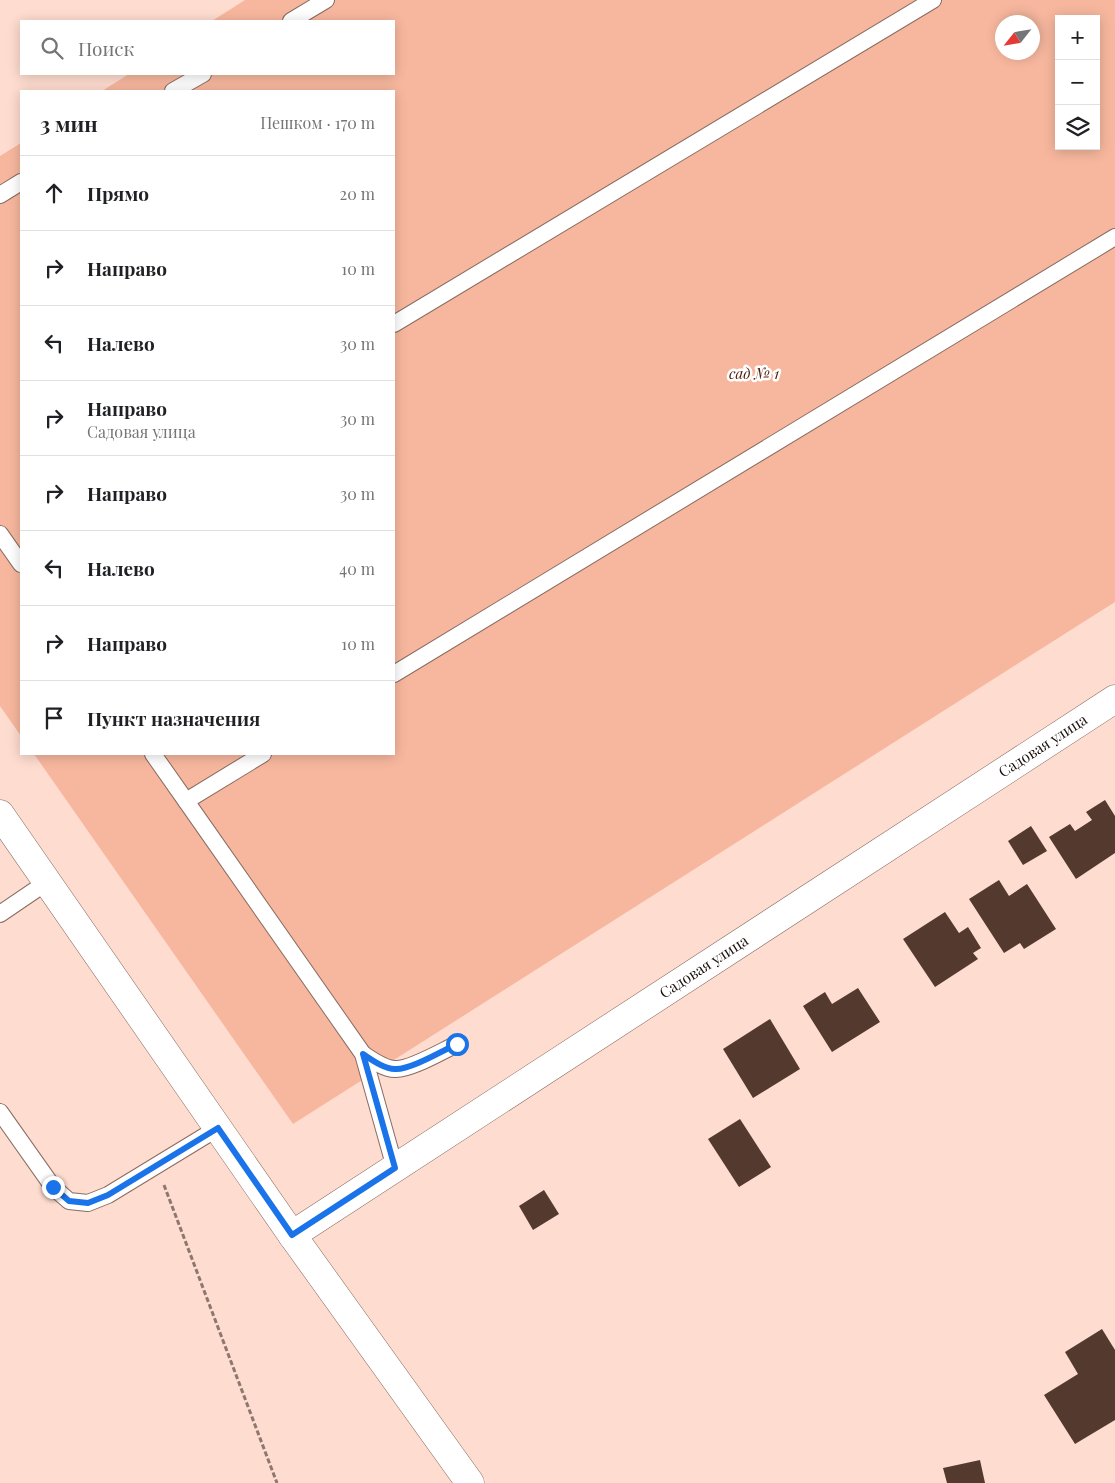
<!DOCTYPE html>
<html lang="ru">
<meta charset="utf-8">
<style>
body{margin:0;font-family:"Playfair Display",serif;background:#f6f6f6;color:#202124}
.controls{position:absolute;right:15px;top:15px;display:grid;overflow:hidden;border-radius:0px;box-shadow:0 2px 12px #0003}
.controls button{width:45px;height:45px;display:grid;place-items:center;padding:0;border:0;border-bottom:1px solid #e0e0e0;background:#fff;color:#202124;font:25px sans-serif}
.compass{position:absolute;left:995px;top:15px;width:45px;height:45px;border-radius:50%;background:#fff;box-shadow:0 2px 12px #0003;rotate:239deg}
.stop{position:absolute;width:15px;height:15px;margin:-11px;border:4px solid #1a73e8;border-radius:50%;background:#fff}
.stop.end{background:#1a73e8;border-color:#fff;box-shadow:0 1px 5px #0008}
.list{margin:0;padding:0;list-style:none}
h2{display:flex;justify-content:space-between;align-items:center;height:65px;margin:0;padding:0 20px;font-size:21px}
h2 small{font-size:16px;font-weight:400;color:#757577}
.list li{display:grid;grid-template-columns:32px 1fr auto;gap:15px;align-items:center;box-sizing:border-box;height:75px;padding:0 20px;border-top:1px solid #e0e0e0}
.list b{display:block;font-size:19px;white-space:nowrap}
.list p{margin:0;font-size:16px;white-space:nowrap;color:#757577}
.list em{font-size:16px;font-style:normal;color:#757577}
.icon{flex:none;width:28px;height:28px;fill:none;stroke:currentColor;stroke-width:2;stroke-linecap:round;stroke-linejoin:round}
.map{position:relative;flex:none;width:1115px;height:1483px;overflow:hidden}
.search{position:absolute;background:#fff;box-shadow:0 2px 12px #0003;left:20px;top:20px;width:375px;height:55px;display:flex;align-items:center;gap:12px;box-sizing:border-box;padding:0 18px;border-radius:0px;color:#757577;font-size:19px}
.panel{position:absolute;background:#fff;box-shadow:0 2px 12px #0003;left:20px;top:90px;width:375px;height:665px;border-radius:0px}
.map>svg:first-child{display:block}
.green{fill:#f7b79e;fill-rule:evenodd}
.building{fill:#53392e}
.lines{fill:none;stroke-linecap:round;stroke-linejoin:round}
.service-casing{stroke:#896c61;stroke-width:18}
.minor-casing{stroke:#896c61;stroke-width:29}
.primary-casing{stroke:#896c61;stroke-width:29}
.path{stroke:#8d776e;stroke-width:3;stroke-dasharray:5 2.5;stroke-linecap:butt}
.service{stroke:#fff;stroke-width:16}
.minor{stroke:#fff;stroke-width:28}
.primary{stroke:#fff;stroke-width:28}
.route{stroke:#1a73e8;stroke-width:6}
.labels{text-anchor:middle;stroke-width:5;stroke-linejoin:round;paint-order:stroke}
.park-label{font-size:15px;font-style:italic;fill:#4f1d06;stroke:#fff}
.street-label{font-size:15px;fill:#1b100c;stroke:#fff}
</style>
<div class="map">
<svg width="1115" height="1483" viewBox="0 0 1115 1483">
<rect width="100%" height="100%" fill="#fedccf"/>
<g class="green">
<path d="M245,0h870v602l-822,522 -259,-370h360v-663h-292l27,-17h265v-53h-182zM1059,19h37v127h-37zM1002,22h30v30h-30z"/>
<path d="M21,143v593l-21,-30v-550z"/>
</g>
<g class="building">
<path d="M1105,800l10,16v37l-39,26 -27,-42 21,-13 5,7 17,-11 -6,-8z"/>
<path d="M1031,826l16,25 -24,14 -15,-24z"/>
<path d="M999,880l10,16 18,-12 29,45 -32,20 -4,-6 -16,10 -35,-54z"/>
<path d="M945,912l14,21 9,-6 13,21 -8,5 5,6 -43,28 -32,-48z"/>
<path d="M858,988l22,34 -48,30 -29,-46 22,-14 7,12z"/>
<path d="M770,1019l30,50 -47,29 -30,-49z"/>
<path d="M740,1119l31,48 -32,20 -31,-48z"/>
<path d="M544,1190l15,24 -26,16 -14,-24z"/>
<path d="M1102,1329l13,21v70l-40,24 -31,-49 34,-21 -13,-22z"/>
<path d="M980,1460l5,23h-38l-4,-15z"/>
</g>
<g class="lines">
<g class="service-casing">
<g id="service">
<path d="M291,21l35,-21"/>
<path d="M173,91l30,-17"/>
<path d="M0,195l21,-13"/>
<path d="M394,324l539,-324"/>
<path d="M0,534l21,30"/>
<path d="M394,674l721,-437"/>
<path d="M153,754l33,47 77,-47"/>
<path d="M186,801l177,253 32,114"/>
<path d="M0,914l47,-32"/>
<path d="M363,1054c9,6 21,15 32,15 15,1 47,-18 62,-25"/>
<path d="M0,1112l53,75 16,14 19,2 20,-8 110,-67"/>
</g>
</g>
<g class="minor-casing">
<path id="minor" d="M292,1235l823,-536"/>
</g>
<g class="primary-casing">
<path id="primary" d="M0,814l292,421 178,248"/>
</g>
<path class="path" d="M164,1185l113,298"/>
<use href="#service" class="service"/>
<use href="#minor" class="minor"/>
<use href="#primary" class="primary"/>
</g>
<g class="lines">
<path class="route" d="M53,1187l16,14 19,2 20,-8 110,-67 74,107 103,-67 -32,-114c9,6 21,15 32,15 15,1 47,-18 62,-25"/>
</g>
<g class="labels">
<g class="park-label">
<text x="754" y="379">сад № 1</text>
</g>
<g class="street-label">
<text transform="translate(1043 746) rotate(-33)" y="5">Садовая улица</text>
<text transform="translate(704 967) rotate(-33)" y="5">Садовая улица</text>
</g>
</g>
</svg>
<div class="controls">
<button>+</button>
<button>−</button>
<button><svg class="icon" aria-label="layers" viewBox="0 0 24 24"><path d="M12 4l9 5-9 5-9-5zM3 14l9 5 9-5"/></svg></button>
</div>
<svg class="compass" viewBox="-18 -18 36 36"><path d="M0-13l5 13h-10z" fill="#e53935"/><path d="M0 13l5-13h-10z" fill="#757577"/></svg>
<div class="stop" style="left:457px;top:1044px"></div>
<div class="stop end" style="left:53px;top:1187px"></div>
<div class="search"><svg class="icon" aria-label="search" viewBox="0 0 24 24"><circle cx="10" cy="10" r="6"/><path d="M15 15l6 6"/></svg>Поиск</div>
<section class="panel">
<h2>3 мин<small>Пешком · 170 m</small></h2>
<ul class="list">
<li><svg class="icon" aria-label="ahead" viewBox="0 0 24 24"><path d="M12 20V5M6 11l6-6 6 6"/></svg><div><b>Прямо</b></div><em>20 m</em></li>
<li><svg class="icon" aria-label="right" viewBox="0 0 24 24"><path d="M7 20v-9h11M14 6l5 5-5 5"/></svg><div><b>Направо</b></div><em>10 m</em></li>
<li><svg class="icon" aria-label="left" viewBox="0 0 24 24"><path d="M17 20v-9H6M10 6l-5 5 5 5"/></svg><div><b>Налево</b></div><em>30 m</em></li>
<li><svg class="icon" aria-label="right" viewBox="0 0 24 24"><path d="M7 20v-9h11M14 6l5 5-5 5"/></svg><div><b>Направо</b><p>Садовая улица</p></div><em>30 m</em></li>
<li><svg class="icon" aria-label="right" viewBox="0 0 24 24"><path d="M7 20v-9h11M14 6l5 5-5 5"/></svg><div><b>Направо</b></div><em>30 m</em></li>
<li><svg class="icon" aria-label="left" viewBox="0 0 24 24"><path d="M17 20v-9H6M10 6l-5 5 5 5"/></svg><div><b>Налево</b></div><em>40 m</em></li>
<li><svg class="icon" aria-label="right" viewBox="0 0 24 24"><path d="M7 20v-9h11M14 6l5 5-5 5"/></svg><div><b>Направо</b></div><em>10 m</em></li>
<li><svg class="icon" aria-label="arrive" viewBox="0 0 24 24"><path d="M6 21V4h12l-3 4 3 4H6"/></svg><div><b>Пункт назначения</b></div></li>
</ul>
</section>
</div>
